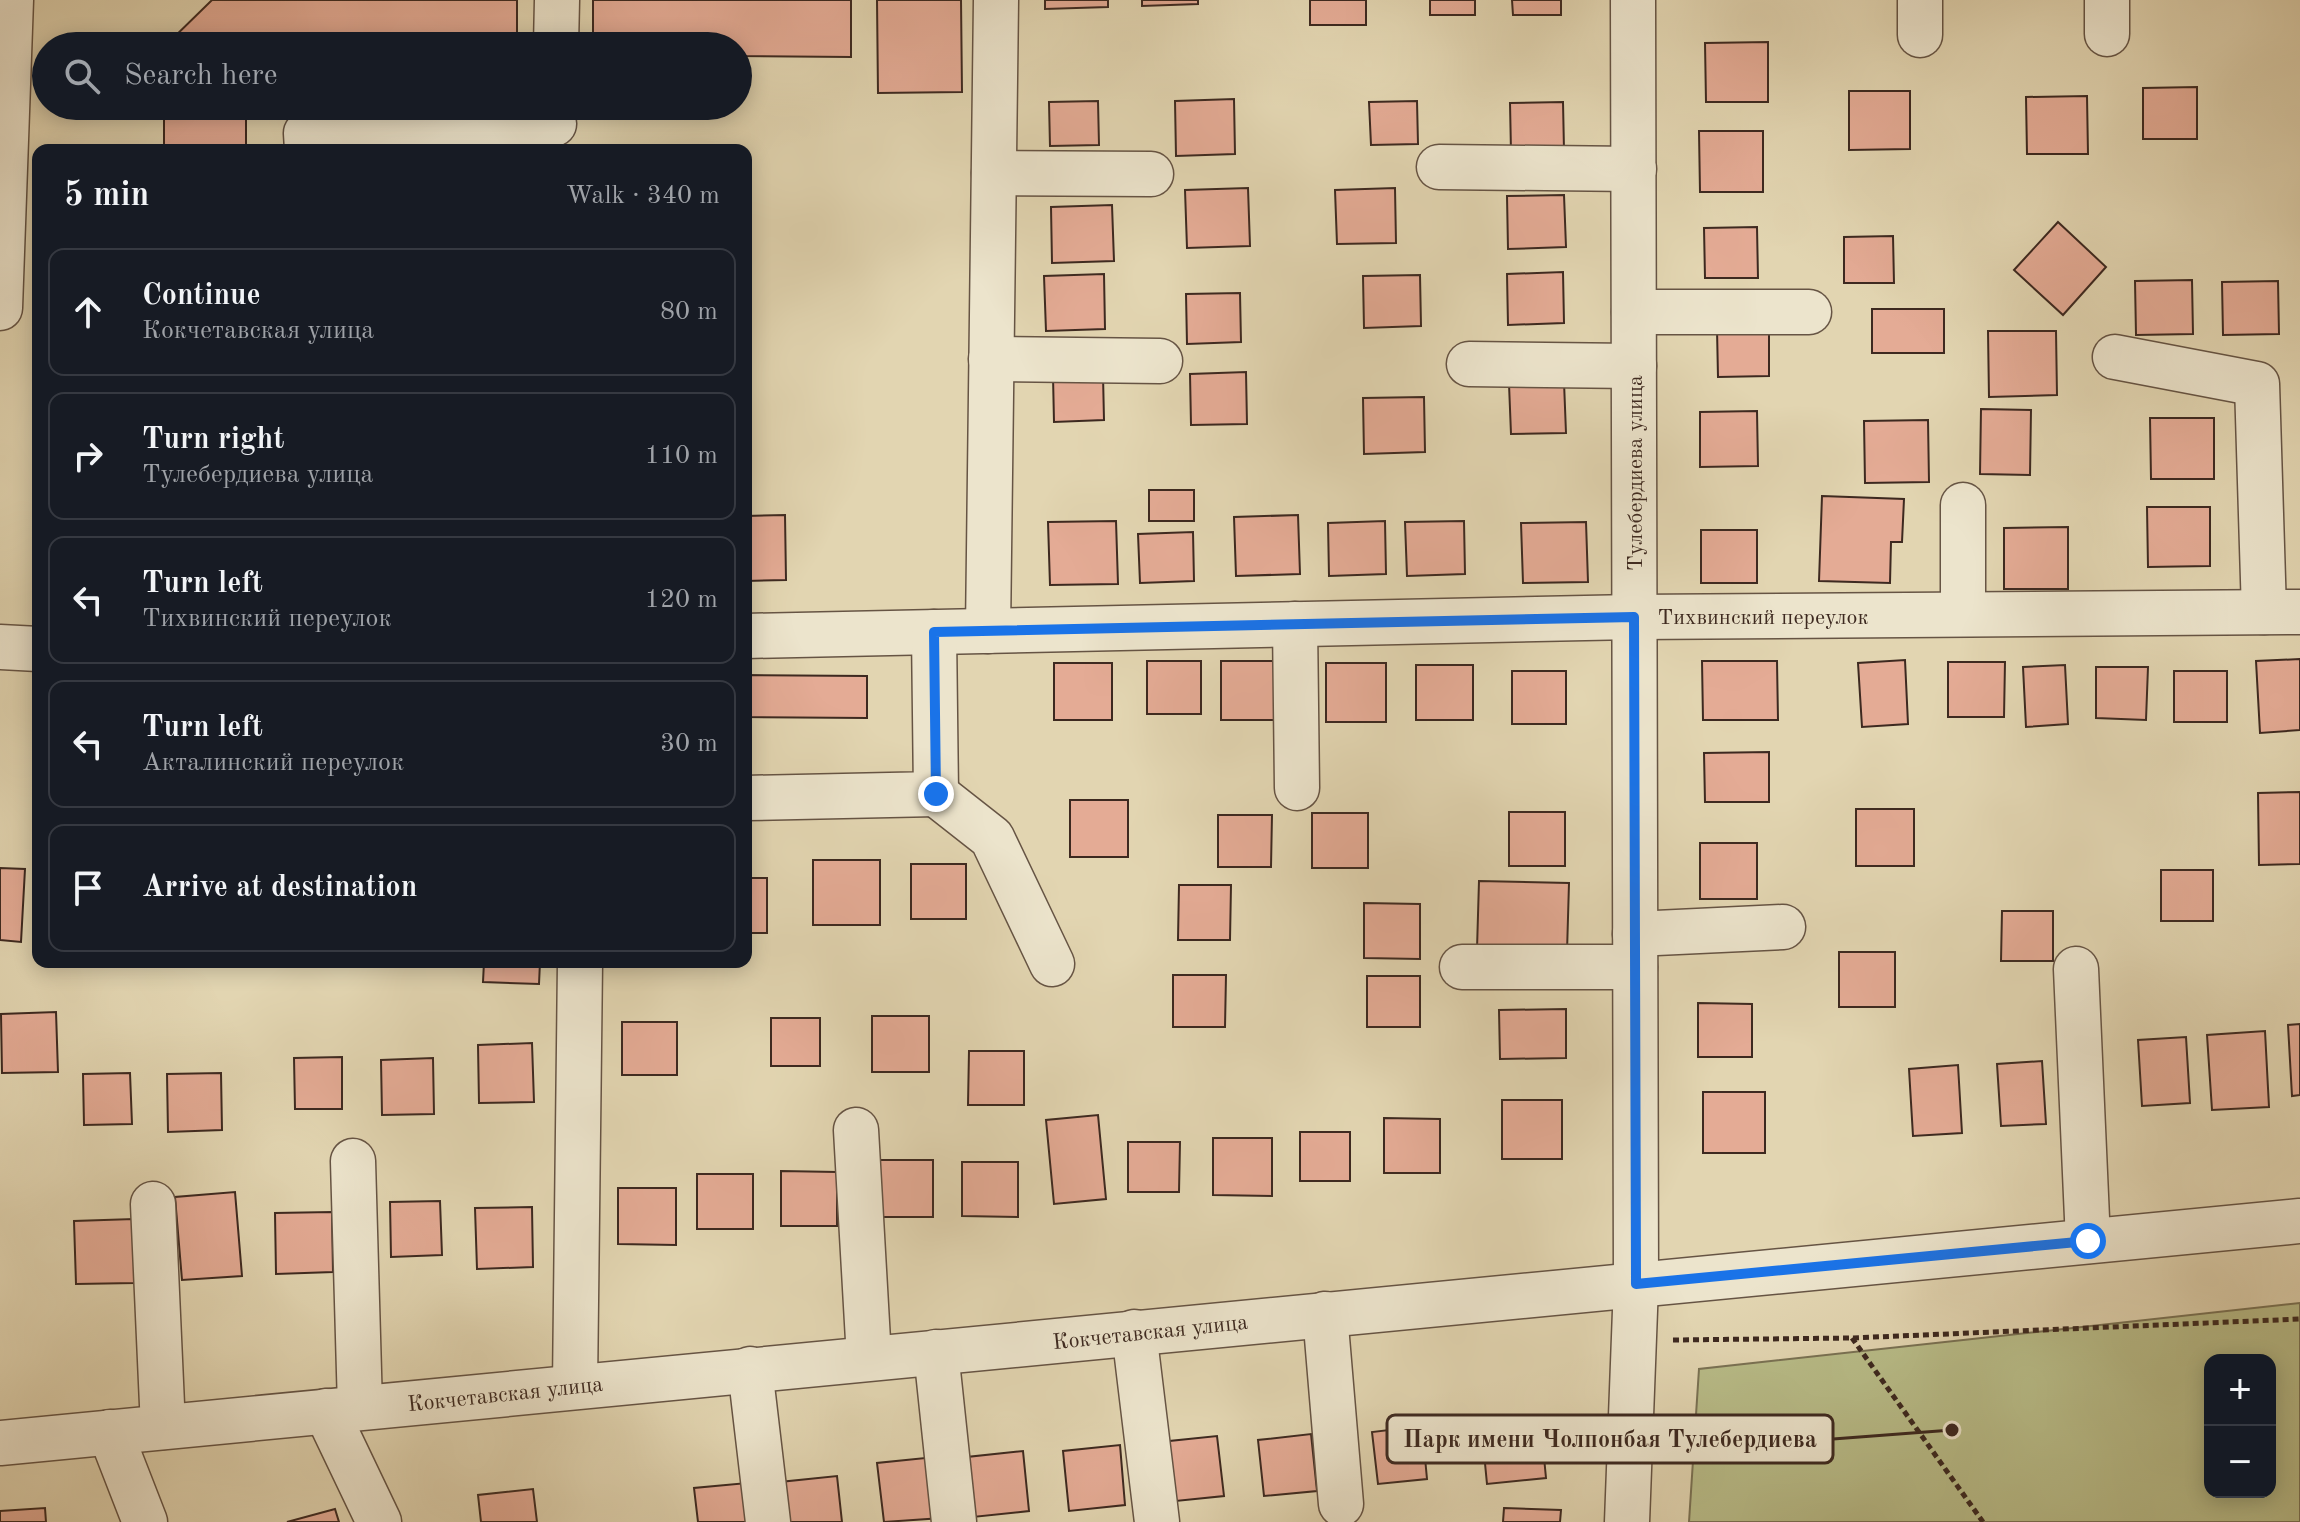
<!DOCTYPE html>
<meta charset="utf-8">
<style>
body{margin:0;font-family:"Old Standard TT",serif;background:#20242c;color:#f1f3f6}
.controls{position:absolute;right:24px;bottom:24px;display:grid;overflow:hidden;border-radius:16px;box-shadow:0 4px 20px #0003}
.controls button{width:72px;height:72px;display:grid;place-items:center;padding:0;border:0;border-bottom:2px solid #363941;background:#171b24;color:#f1f3f6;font:40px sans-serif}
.stop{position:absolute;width:24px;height:24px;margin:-18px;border:6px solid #1a73e8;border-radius:50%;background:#fff}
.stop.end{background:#1a73e8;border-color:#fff;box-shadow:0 2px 8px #0008}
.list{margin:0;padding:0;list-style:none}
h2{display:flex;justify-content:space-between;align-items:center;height:104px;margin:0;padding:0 32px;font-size:34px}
h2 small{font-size:26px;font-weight:400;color:#9ea1a6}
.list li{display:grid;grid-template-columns:52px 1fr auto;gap:24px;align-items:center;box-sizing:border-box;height:128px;margin:0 16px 16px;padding:0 16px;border:2px solid #363941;border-radius:16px}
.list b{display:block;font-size:30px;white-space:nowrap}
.list p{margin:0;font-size:26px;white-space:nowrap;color:#9ea1a6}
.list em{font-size:26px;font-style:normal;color:#9ea1a6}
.icon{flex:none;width:44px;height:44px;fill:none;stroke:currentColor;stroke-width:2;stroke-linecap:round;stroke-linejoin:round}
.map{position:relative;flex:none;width:2300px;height:1522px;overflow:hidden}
.search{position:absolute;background:#171b24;box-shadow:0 4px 20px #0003;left:32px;top:32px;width:720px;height:88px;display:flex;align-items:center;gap:20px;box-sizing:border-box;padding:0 28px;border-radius:44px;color:#9ea1a6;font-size:30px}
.panel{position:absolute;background:#171b24;box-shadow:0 4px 20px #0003;left:32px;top:144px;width:720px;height:824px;border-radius:16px}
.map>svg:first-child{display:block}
.green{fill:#b8bc88;stroke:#7a7254;stroke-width:2;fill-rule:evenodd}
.building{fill:#e4ab95;stroke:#3d2920;stroke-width:2}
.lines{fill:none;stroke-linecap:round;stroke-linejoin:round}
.minor-casing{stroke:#665444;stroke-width:47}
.path{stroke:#3d2920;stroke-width:5;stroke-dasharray:6 4;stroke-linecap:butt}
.minor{stroke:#ece4cc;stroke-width:44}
.route{stroke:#1a73e8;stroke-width:10}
.labels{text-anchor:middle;stroke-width:6;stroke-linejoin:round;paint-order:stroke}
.street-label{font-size:22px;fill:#3d2920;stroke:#ece4cc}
.leader{fill:none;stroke:#3d2920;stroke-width:3}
.callout-dot{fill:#3d2920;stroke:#ece4cc;stroke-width:3}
.callout{fill:#ece4cc;stroke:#3d2920;stroke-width:3}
.callout-label{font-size:24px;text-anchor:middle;font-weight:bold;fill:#3d2920}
</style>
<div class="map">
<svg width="2300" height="1522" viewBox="0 0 2300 1522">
<rect width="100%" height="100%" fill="#e2d5b1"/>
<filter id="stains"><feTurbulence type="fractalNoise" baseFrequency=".0025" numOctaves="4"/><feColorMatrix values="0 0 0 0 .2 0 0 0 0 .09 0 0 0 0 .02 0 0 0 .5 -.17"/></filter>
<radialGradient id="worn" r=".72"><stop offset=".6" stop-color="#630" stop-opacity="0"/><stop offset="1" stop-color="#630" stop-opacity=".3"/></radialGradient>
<path class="green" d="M2300,1303v219h-611l10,-153zM2210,1360h60v132h-60z"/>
<g class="building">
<path d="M212,0h305v46h-352z"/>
<path d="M593,0h258v57l-113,-1v-10h-145z"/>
<path d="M877,0h84l1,92 -84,1z"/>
<path d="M1045,0h63v7l-63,2z"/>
<path d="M1142,0h56v4l-56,2z"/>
<rect x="1310" y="0" width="56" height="25"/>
<rect x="1430" y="0" width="45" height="15"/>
<path d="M1512,0h49v15h-48z"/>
<path d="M1768,42v60h-62l-1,-59z"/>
<path d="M2197,87v52h-54v-51z"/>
<path d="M1849,91h61v58l-61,1z"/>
<path d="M2087,96l1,58h-61l-1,-57z"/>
<path d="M1234,99l1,55 -59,2 -1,-55z"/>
<path d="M1098,101l1,44 -49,1 -1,-44z"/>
<path d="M1417,101l1,43 -47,1 -2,-43z"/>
<path d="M1563,102l1,48 -53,2 -1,-49z"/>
<rect x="164" y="106" width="82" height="44"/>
<path d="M1699,131h64v61h-63z"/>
<path d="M1248,188l2,58 -63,2 -2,-58z"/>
<path d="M1395,188l1,55 -59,1 -2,-54z"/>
<path d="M1564,195l2,52 -58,2 -1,-53z"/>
<path d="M1112,205l2,56 -62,2 -1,-56z"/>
<path d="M2058,222l48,45 -43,48 -49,-45z"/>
<path d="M1757,227l1,51h-53l-1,-50z"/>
<path d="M1893,236l1,47h-50v-46z"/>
<path d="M1563,272l1,51 -56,2 -1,-51z"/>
<path d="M1104,274l1,55 -59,2 -2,-55z"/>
<path d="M1420,275l1,51 -57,2 -1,-52z"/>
<path d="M2192,280l1,54 -57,1 -1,-54z"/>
<path d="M2278,281l1,53 -56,1 -1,-53z"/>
<path d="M1240,293l1,49 -54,2 -1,-50z"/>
<rect x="1872" y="309" width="72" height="44"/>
<path d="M1769,328v48l-51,1 -1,-48z"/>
<path d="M1988,331h68l1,64 -68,2z"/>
<path d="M1246,372l1,52 -56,1 -1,-51z"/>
<path d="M1103,375l1,45 -50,2 -1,-46z"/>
<path d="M1564,382l2,51 -55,1 -2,-50z"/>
<path d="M1424,397l1,55 -61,2 -1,-56z"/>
<path d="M1981,409l50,1 -1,65 -50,-1z"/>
<path d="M1757,411l1,55 -58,1v-55z"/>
<path d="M2150,418h64v61h-63z"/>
<path d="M1928,420l1,62 -64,1 -1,-62z"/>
<rect x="1149" y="490" width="45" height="31"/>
<path d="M1822,496l82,3 -2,43h-11l-1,41 -71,-2z"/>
<path d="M2147,507h63v59l-62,1z"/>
<path d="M785,515l1,65 -40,1v-65z"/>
<path d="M1298,515l2,59 -64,2 -2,-59z"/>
<path d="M1116,521l2,63 -68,1 -2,-63z"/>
<path d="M1385,521l1,53 -57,2 -1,-53z"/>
<path d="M1464,521l1,53 -58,2 -2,-54z"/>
<path d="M1586,522l2,60 -65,1 -2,-60z"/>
<path d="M2068,527v62h-64v-61z"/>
<rect x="1701" y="530" width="56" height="53"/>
<path d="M1193,532l1,49 -54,2 -2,-49z"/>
<path d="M2300,659v71l-40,3 -4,-72z"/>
<path d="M1905,660l3,64 -46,3 -4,-64z"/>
<rect x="1147" y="661" width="54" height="53"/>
<rect x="1221" y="661" width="61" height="59"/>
<path d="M1702,661h75l1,59h-75z"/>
<path d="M1948,662h57l-1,55h-56z"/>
<rect x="1054" y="663" width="58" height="57"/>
<rect x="1326" y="663" width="60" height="59"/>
<rect x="1416" y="665" width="57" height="55"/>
<path d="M2065,665l3,59 -42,3 -3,-60z"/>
<path d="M2096,667h52l-2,53 -50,-2z"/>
<rect x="1512" y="671" width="54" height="53"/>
<rect x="2174" y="671" width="53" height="51"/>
<path d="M746,675l121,1v42l-121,-1z"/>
<path d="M1769,752v50h-64l-1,-49z"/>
<path d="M2300,792v72l-41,1 -1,-72z"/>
<rect x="1070" y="800" width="58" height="57"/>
<rect x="1856" y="809" width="58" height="57"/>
<rect x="1509" y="812" width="56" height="54"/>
<rect x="1312" y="813" width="56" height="55"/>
<path d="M1218,815h54l-1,52h-53z"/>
<rect x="1700" y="843" width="57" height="56"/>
<rect x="813" y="860" width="67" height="65"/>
<rect x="911" y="864" width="55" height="55"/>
<path d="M0,868l25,1 -4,73 -21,-2z"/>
<rect x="2161" y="870" width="52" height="51"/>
<rect x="746" y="878" width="21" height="55"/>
<path d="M1479,881l90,2 -2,69 -90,-3z"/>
<path d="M1179,885h52l-1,55h-52z"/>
<path d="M1364,903l56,1v55l-56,-1z"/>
<path d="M2002,911h51v50h-52z"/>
<rect x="1839" y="952" width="56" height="55"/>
<path d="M484,962h56l-1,22 -56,-2z"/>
<path d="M1173,975h53l-1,52h-52z"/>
<rect x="1367" y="976" width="53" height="51"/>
<path d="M1698,1003l54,1v53h-54z"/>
<path d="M1566,1009v49l-66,1 -1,-49z"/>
<path d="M56,1012l2,60 -56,1 -1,-59z"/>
<rect x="872" y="1016" width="57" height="56"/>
<rect x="771" y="1018" width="49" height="48"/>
<rect x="622" y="1022" width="55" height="53"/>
<path d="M2300,1024v71l-8,1 -4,-71z"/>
<path d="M2265,1031l4,76 -57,3 -5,-75z"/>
<path d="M2186,1037l4,66 -48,3 -4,-66z"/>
<path d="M532,1043l2,59 -55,1 -1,-58z"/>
<path d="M969,1051h55v54h-56z"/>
<path d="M342,1057v52h-47l-1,-51z"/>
<path d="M433,1058l1,56 -52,1 -1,-55z"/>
<path d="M2042,1061l4,63 -45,2 -4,-62z"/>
<path d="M1958,1065l4,68 -49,3 -4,-67z"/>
<path d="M130,1073l2,51 -48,1 -1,-51z"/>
<path d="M221,1073l1,57 -54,2 -1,-58z"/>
<rect x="1703" y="1092" width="62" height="61"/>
<rect x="1502" y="1100" width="60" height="59"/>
<path d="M1098,1115l8,84 -52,5 -8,-84z"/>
<path d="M1384,1118l56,1v54h-56z"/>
<rect x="1300" y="1132" width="50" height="49"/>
<path d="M1213,1138h59v58l-59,-1z"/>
<path d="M1128,1142h52l-1,50h-51z"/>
<path d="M876,1160h57v57h-58z"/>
<path d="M962,1162h56v55l-56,-1z"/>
<path d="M781,1171l56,1v54h-56z"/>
<rect x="697" y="1174" width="56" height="55"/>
<path d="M618,1188h58v57l-58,-1z"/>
<path d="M235,1192l7,84 -60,4 -7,-83z"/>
<path d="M440,1201l2,54 -51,2 -1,-55z"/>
<path d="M532,1207l1,60 -56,2 -2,-61z"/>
<path d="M332,1212l1,60 -57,2 -1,-61z"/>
<path d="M134,1219l1,64 -59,1 -2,-63z"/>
<path d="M1540,1416l6,62 -59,6 -6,-62z"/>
<path d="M1422,1426l5,53 -49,5 -6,-52z"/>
<path d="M1311,1434l6,57 -53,5 -6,-56z"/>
<path d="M1217,1436l7,60 -58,6 -6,-60z"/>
<path d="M1120,1445l5,60 -56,6 -6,-60z"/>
<path d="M1023,1451l6,60 -56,6 -6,-60z"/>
<path d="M935,1457l7,61 -58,4 -7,-59z"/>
<path d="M837,1476l5,46h-58l-4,-40z"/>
<path d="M747,1483l4,39h-53l-4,-34z"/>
<path d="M533,1489l4,33h-56l-3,-27z"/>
<path d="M45,1508l1,14h-46v-11z"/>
<path d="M1504,1508l57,2 -1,12h-57z"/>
<path d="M335,1509l4,13h-52z"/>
</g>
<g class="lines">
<g class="minor-casing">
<g id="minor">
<path d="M2107,34v-34"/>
<path d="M1920,35v-35"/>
<path d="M556,46l1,-46"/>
<path d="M307,150l-1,-17 248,-9"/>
<path d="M1439,167l195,2"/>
<path d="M994,173l157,1"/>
<path d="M0,308l11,-308"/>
<path d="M1634,312h175"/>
<path d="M2115,357l142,27 7,228"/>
<path d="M991,359l169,2"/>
<path d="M1469,364l165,2"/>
<path d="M1963,505v109"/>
<path d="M1295,624l2,164"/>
<path d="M988,631l8,-631"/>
<path d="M746,636l888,-19 666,-5"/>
<path d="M0,647l38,2"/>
<path d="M936,794l56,44 60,126"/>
<path d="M746,798l190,-4 -2,-162"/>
<path d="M1635,934l148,-7"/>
<path d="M1462,967h173"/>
<path d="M2076,969l12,272"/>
<path d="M856,1130l13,228"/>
<path d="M353,1161l7,246"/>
<path d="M153,1204l10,223"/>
<path d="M1325,1314l16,190"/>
<path d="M1134,1332l23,190"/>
<path d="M936,1352l18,170"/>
<path d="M750,1369l18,153"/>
<path d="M575,1386l5,-424"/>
<path d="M326,1411l53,111"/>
<path d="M110,1432l35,90"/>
<path d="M0,1443l2300,-222"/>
<path d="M1627,1522l9,-238 -3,-1284"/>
</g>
</g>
<g class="path">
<path d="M1852,1338l131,184"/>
<path d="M1673,1340l179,-2 448,-19"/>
</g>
<use href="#minor" class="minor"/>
</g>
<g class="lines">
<path class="route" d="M936,794l-2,-162 700,-15 2,667 452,-43"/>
</g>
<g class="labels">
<g class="street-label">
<text transform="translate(1634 473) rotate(-90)" y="8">Тулебердиева улица</text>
<text x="1763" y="624">Тихвинский переулок</text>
<text transform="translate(1150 1331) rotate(-6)" y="8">Кокчетавская улица</text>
<text transform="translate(505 1393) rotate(-6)" y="8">Кокчетавская улица</text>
</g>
</g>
<path class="leader" d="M1952 1430L1833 1439"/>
<circle class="callout-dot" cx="1952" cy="1430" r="8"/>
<rect class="callout" x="1387" y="1415" width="446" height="48" rx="8"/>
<g class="callout-label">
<text x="1610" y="1447">Парк имени Чолпонбая Тулебердиева</text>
</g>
<rect width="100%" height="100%" filter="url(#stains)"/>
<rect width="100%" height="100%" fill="url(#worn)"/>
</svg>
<div class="controls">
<button>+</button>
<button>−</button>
</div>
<div class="stop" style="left:2088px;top:1241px"></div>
<div class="stop end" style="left:936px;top:794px"></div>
<div class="search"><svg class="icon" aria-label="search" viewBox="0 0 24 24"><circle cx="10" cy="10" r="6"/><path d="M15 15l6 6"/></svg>Search here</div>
<section class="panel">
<h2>5 min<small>Walk · 340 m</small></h2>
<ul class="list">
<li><svg class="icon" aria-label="ahead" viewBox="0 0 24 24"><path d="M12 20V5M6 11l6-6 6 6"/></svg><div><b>Continue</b><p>Кокчетавская улица</p></div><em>80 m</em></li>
<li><svg class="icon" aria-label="right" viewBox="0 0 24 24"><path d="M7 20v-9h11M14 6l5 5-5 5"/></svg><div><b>Turn right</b><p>Тулебердиева улица</p></div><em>110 m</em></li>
<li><svg class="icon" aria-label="left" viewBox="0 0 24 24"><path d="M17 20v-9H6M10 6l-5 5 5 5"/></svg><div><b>Turn left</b><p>Тихвинский переулок</p></div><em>120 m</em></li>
<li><svg class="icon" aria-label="left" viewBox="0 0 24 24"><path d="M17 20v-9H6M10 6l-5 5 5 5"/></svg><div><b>Turn left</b><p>Акталинский переулок</p></div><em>30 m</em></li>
<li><svg class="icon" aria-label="arrive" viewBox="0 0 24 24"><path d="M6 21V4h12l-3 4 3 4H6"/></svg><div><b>Arrive at destination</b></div></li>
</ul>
</section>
</div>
